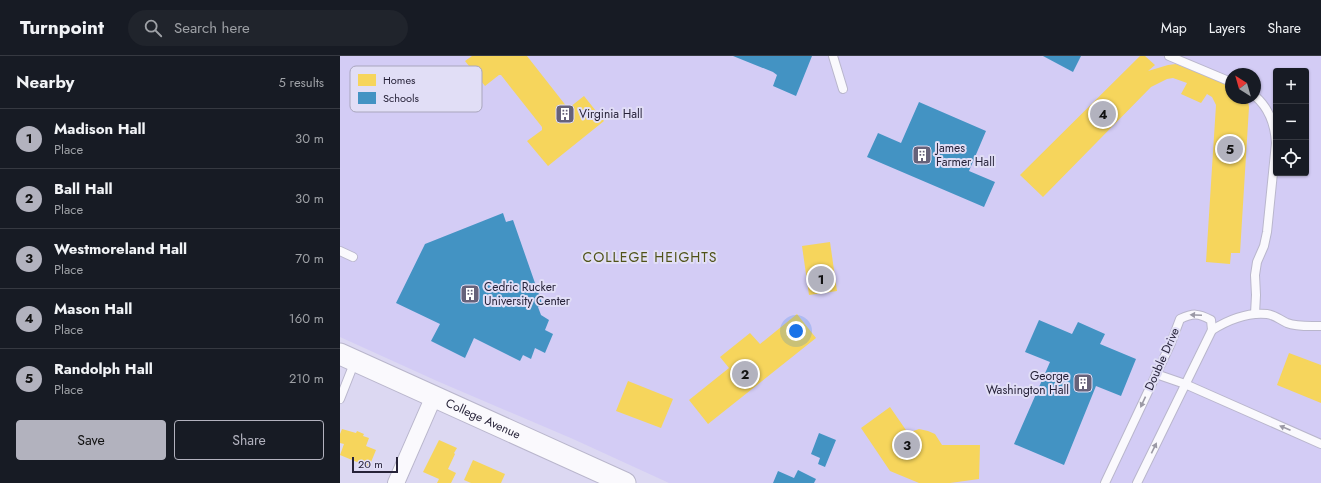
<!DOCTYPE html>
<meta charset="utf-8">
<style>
body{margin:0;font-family:Jost,sans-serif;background:#20242c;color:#f1f3f6}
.controls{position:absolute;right:12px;top:12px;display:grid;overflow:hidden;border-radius:4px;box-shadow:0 1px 3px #0004}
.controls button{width:36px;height:36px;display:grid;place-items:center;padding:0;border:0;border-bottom:1px solid #363941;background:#171b24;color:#f1f3f6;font:20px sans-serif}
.compass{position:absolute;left:885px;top:12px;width:36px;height:36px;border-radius:50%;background:#171b24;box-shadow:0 1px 3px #0004;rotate:323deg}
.scale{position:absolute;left:12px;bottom:10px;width:46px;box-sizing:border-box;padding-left:4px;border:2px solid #272339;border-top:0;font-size:11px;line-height:14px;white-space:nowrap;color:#272339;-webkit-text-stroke:3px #e1def6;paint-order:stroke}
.you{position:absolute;left:456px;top:275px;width:14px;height:14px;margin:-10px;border:3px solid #fff;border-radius:50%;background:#1a73e8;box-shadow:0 0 0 6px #1a73e833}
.badge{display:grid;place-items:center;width:26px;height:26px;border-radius:50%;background:#b2b2be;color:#111;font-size:13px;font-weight:700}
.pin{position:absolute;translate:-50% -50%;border:2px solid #fff;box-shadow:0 1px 4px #0006}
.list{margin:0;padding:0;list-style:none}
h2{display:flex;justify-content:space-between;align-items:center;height:52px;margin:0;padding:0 16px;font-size:17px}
h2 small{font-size:13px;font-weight:400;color:#9ea1a6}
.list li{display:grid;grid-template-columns:26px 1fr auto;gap:12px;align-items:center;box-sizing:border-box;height:60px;padding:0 16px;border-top:1px solid #363941}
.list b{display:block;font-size:15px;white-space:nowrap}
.list p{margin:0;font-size:13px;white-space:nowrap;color:#9ea1a6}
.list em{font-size:13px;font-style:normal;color:#9ea1a6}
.actions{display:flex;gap:8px;padding:12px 16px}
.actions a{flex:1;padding:9px 0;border:1px solid #b2b2be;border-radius:4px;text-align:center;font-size:14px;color:#b2b2be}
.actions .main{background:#b2b2be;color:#111}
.icon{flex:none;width:22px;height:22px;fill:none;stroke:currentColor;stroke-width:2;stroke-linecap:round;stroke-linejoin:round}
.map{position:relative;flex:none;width:981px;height:427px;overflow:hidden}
header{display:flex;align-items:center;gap:24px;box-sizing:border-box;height:56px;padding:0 20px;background:#171b24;border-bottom:1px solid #363941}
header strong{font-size:19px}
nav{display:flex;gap:22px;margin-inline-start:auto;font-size:14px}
.search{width:280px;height:36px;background:#20242c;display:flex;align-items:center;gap:10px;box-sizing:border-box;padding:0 14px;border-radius:22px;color:#9ea1a6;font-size:15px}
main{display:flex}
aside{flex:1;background:#171b24}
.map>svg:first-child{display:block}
.built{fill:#d3ccf5;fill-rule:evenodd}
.homes{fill:#f6d55c}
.schools{fill:#4393c3}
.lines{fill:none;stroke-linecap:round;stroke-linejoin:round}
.service-casing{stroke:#b9b6cc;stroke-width:10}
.minor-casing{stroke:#b9b6cc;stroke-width:18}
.tertiary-casing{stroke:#b9b6cc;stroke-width:23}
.service{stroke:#faf9fd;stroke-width:8}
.minor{stroke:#faf9fd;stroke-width:16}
.tertiary{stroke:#faf9fd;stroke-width:21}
.oneway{fill:#9b99a5}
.labels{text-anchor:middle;stroke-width:4;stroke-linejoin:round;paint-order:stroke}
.poi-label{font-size:12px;fill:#272339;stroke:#e1def6;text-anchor:start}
.street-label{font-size:12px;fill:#272339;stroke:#e1def6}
.quarter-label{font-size:14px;letter-spacing:1px;fill:#505318;stroke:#e1def6}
.key{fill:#e1def6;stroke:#a9a6bd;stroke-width:1}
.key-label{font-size:11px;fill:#272339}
</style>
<header>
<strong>Turnpoint</strong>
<div class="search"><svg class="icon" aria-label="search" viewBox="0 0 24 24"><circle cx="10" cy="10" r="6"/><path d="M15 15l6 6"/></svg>Search here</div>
<nav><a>Map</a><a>Layers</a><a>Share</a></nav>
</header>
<main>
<aside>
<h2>Nearby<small>5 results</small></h2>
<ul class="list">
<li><span class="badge">1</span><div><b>Madison Hall</b><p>Place</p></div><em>30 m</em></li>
<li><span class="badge">2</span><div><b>Ball Hall</b><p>Place</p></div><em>30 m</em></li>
<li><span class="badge">3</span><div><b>Westmoreland Hall</b><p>Place</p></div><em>70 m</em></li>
<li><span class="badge">4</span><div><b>Mason Hall</b><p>Place</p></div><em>160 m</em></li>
<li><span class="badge">5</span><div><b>Randolph Hall</b><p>Place</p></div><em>210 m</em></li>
</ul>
<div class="actions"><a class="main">Save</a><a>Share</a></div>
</aside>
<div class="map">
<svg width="981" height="427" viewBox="0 0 981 427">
<rect width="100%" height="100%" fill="#dcd8f2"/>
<path class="built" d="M0,0h981v427h-652l-96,-44 -136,-58 -97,-44zM936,15h30v102h-30zM891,18h24v24h-24z"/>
<g class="homes">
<path d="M132,0h55l40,51h3l14,-11 20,25 -56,45 -21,-25 15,-11v-3l-41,-52h-2l-14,11 -20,-25z"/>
<path d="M800,0h5l10,9 -7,6 20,-6 8,-1 55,22v12h15l2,3 1,6 -9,146h-9l-1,11 -24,-2 10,-157 -4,-8 -5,-3 -6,9 -20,-9 6,-11 -14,-5 -6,1 -16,8 -108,110 -23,-22z"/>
<path d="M490,186l7,49 -28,4 -7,-49z"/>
<path d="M457,258l19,24 -108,86 -19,-24 40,-32 -9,-11 30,-24 10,11z"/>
<path d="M949,297l32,12v38l-44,-18z"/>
<path d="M288,325l45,18 -12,29 -45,-17z"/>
<path d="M550,351l18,26 11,-4 9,2 7,3 7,11h38l-1,34 -29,4h-31l-29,-12 -29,-43z"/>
<path d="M2,373l14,4 1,-2 7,3 -1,2 6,2 -3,8 10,4 -7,17 -29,-12 4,-11 -4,-1v-9z"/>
<path d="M99,384l18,8 -3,5 1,1 -7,15 8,4 -5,10h-14l2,-4 -16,-7z"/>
<path d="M133,404l32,14 -4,9h-30l-7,-3z"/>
</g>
<g class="schools">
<path d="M393,0h79l-16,40 -23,-10 4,-11 -4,-3z"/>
<path d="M703,0h38l-8,16z"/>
<path d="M579,46l67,29 -17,40 26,11 -11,25 -117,-50 11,-24 23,10z"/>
<path d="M163,157l3,9 7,-2 30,86 -5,1 3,8 8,5 -4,10 8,4 -8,19 -10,-5 -4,11 -8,-4 -3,6 -46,-23 -9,20 -34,-17 9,-17 -44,-21 29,-59z"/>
<path d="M699,264l33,14 6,-12 27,12 -5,10 36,15 -15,37 -25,-10 -32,79 -50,-21 36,-82 -25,-10z"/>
<path d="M479,377l17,7 -11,27 -7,-3 2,-6 -9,-4z"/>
<path d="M458,414l18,9 -2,4h-41l5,-12 16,7z"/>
</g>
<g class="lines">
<g class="service-casing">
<g id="service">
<path d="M493,0l10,33"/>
<path d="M829,0l62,26"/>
<path d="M915,40c14,12 20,30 21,47l-9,89 -3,14 -7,16 -2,13 1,20 -1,19"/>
<path d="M0,195l13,6"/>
<path d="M872,274c16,-10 35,-18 55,-16 8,1 13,6 20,9 10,4 23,3 34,3"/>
<path d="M816,318l29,10 136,60"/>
<path d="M0,343l15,-38"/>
<path d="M765,427l66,-140 9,-24c13,-6 18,-6 31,1l1,10 -75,153"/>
</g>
</g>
<g class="minor-casing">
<path id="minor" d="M56,427l38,-87"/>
</g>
<g class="tertiary-casing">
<g id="tertiary">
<path id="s1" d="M0,298l285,129"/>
</g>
</g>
<use href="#service" class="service"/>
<use href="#minor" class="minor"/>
<use href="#tertiary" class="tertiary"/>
</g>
<defs><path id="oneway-solid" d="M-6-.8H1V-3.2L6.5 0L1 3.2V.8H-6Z"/></defs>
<g class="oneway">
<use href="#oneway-solid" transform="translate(856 259) rotate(-177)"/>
<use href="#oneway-solid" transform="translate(803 346) rotate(115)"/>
<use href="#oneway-solid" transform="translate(945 372) rotate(-157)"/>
<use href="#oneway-solid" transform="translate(814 392) rotate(-64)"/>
</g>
<defs>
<g id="building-square" transform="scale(1)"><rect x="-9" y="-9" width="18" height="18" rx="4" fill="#66627a" stroke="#e1def6"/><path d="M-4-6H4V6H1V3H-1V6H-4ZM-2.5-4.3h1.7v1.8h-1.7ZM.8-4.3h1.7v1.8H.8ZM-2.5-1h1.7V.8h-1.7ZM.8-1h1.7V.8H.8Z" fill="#fff"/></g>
</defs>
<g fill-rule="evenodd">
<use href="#building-square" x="225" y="58"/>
<use href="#building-square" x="582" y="99"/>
<use href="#building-square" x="130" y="238"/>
<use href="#building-square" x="743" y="327"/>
</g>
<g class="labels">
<g class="poi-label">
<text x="239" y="62">Virginia Hall</text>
<text x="596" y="96">James<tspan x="596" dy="14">Farmer Hall</tspan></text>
<text x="144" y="235">Cedric Rucker<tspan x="144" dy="14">University Center</tspan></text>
<text x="729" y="324" text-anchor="end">George<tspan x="729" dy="14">Washington Hall</tspan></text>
</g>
<g class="street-label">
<text transform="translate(822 303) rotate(-66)" y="4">Double Drive</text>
<text dy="4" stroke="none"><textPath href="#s1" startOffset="157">College Avenue</textPath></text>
</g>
<g class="quarter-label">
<text x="310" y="206">COLLEGE HEIGHTS</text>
</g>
</g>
<rect x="10" y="10" width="132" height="46" rx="6" class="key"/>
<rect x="18" y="18" width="18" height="12" fill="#f6d55c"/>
<rect x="18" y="36" width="18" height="12" fill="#4393c3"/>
<g class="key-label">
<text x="43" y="28">Homes</text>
<text x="43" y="46">Schools</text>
</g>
</svg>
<div class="controls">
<button>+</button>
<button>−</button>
<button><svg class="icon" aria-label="locate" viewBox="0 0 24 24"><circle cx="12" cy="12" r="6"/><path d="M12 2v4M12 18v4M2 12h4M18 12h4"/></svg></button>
</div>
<svg class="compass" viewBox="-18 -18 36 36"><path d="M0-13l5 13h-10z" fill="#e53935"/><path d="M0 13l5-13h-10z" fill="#9ea1a6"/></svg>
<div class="scale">20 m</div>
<div class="you"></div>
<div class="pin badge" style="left:481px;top:223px">1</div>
<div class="pin badge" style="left:405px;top:318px">2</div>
<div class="pin badge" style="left:567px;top:389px">3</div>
<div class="pin badge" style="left:763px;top:58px">4</div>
<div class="pin badge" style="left:890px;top:93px">5</div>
</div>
</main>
